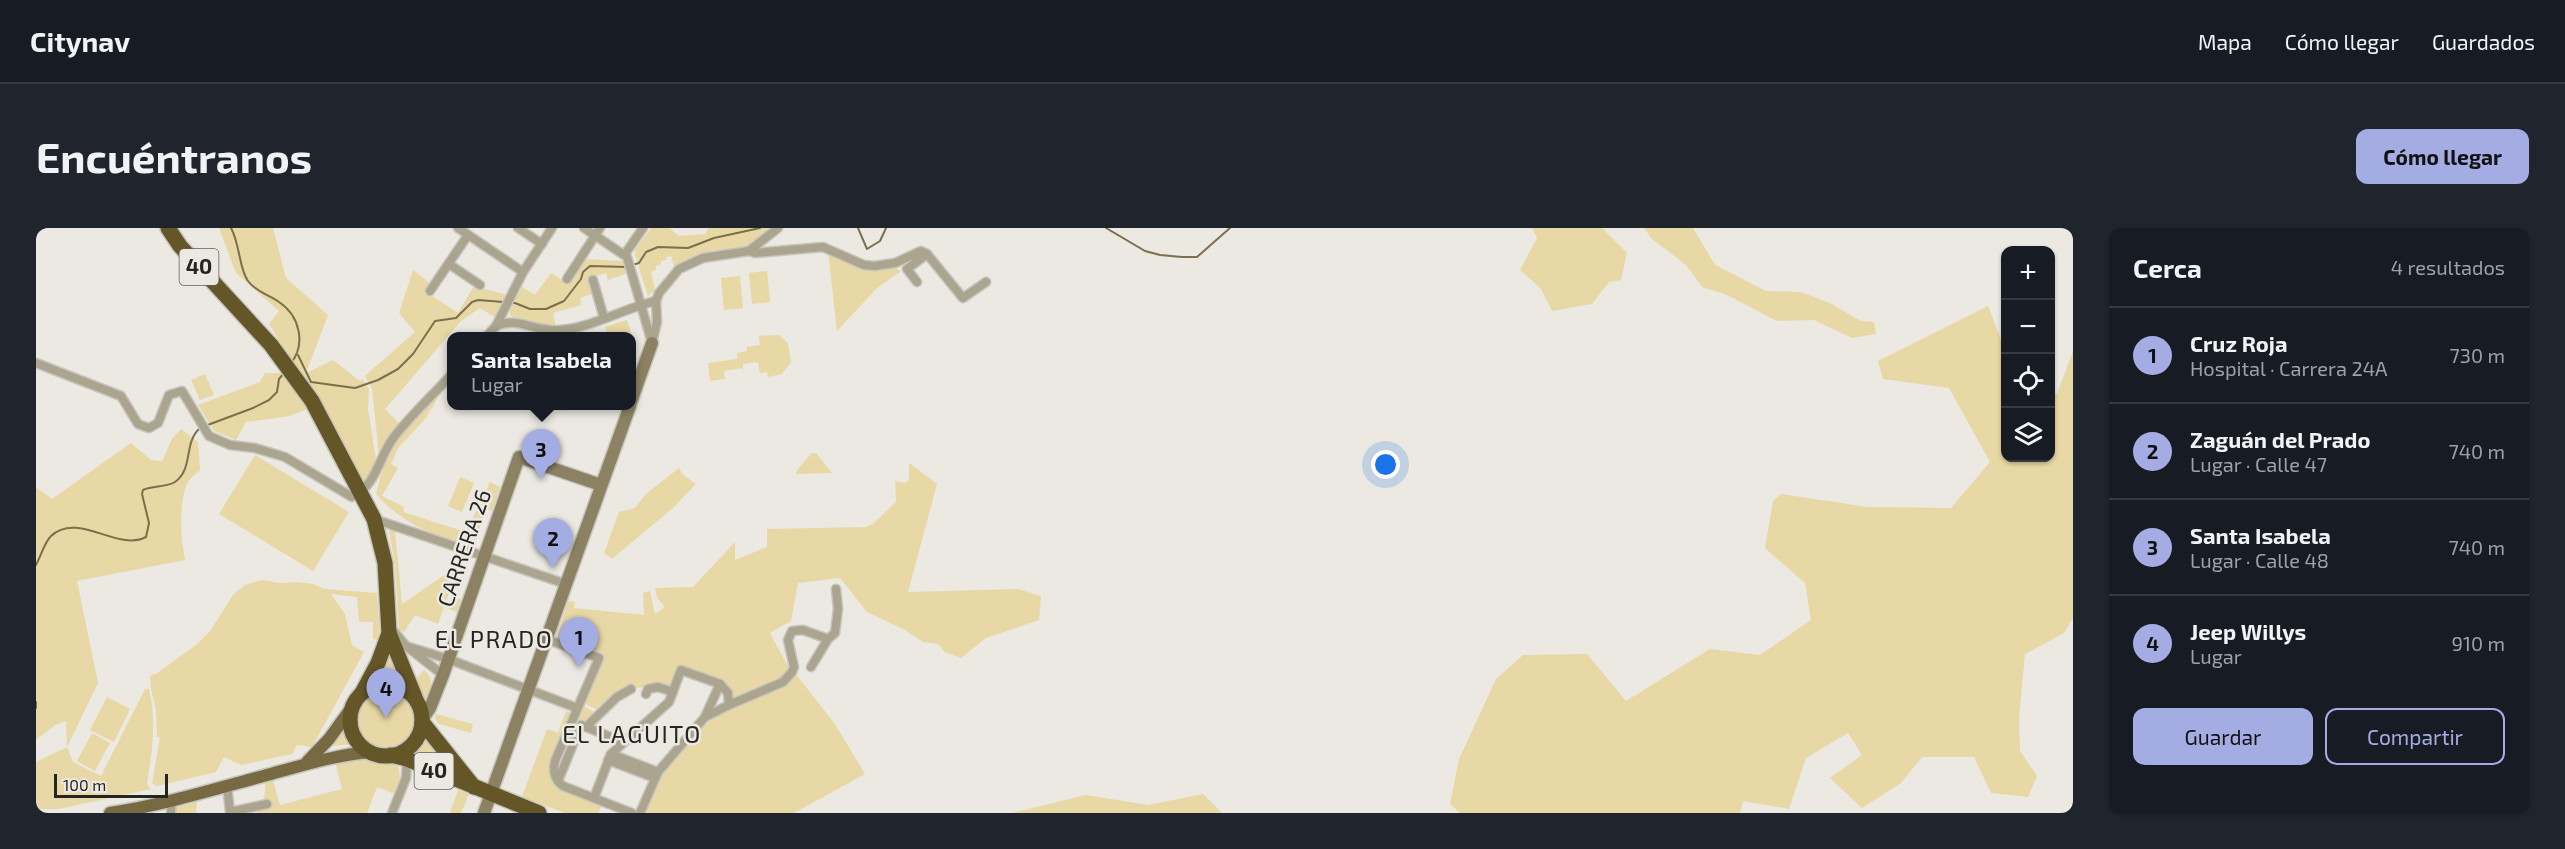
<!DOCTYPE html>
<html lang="es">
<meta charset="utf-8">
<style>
body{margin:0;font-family:"Exo 2",sans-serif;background:#20242c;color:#f1f3f6}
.controls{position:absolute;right:18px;top:18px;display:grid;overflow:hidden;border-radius:12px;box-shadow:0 2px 4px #0004}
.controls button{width:54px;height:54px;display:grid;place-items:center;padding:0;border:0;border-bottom:2px solid #363941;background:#171b24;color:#f1f3f6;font:30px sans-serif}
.scale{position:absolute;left:18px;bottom:15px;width:114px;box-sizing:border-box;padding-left:6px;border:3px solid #252421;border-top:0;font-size:16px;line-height:21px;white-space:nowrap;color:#252421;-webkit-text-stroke:4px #ebe9e1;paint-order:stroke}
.you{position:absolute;left:1350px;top:237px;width:21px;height:21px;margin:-15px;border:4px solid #fff;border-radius:50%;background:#1a73e8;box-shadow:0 0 0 9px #1a73e833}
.badge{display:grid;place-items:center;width:39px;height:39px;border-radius:50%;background:#a4ade3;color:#111;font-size:20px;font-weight:700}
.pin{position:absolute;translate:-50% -50px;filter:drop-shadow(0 2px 3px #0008)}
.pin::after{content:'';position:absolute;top:32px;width:21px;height:18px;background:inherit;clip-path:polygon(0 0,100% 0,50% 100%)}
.popup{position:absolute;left:411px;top:104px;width:189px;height:78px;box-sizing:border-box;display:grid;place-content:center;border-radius:12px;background:#171b24;filter:drop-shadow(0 2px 4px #0005);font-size:20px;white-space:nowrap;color:#9ea1a6}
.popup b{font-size:22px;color:#f1f3f6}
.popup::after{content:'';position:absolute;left:50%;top:100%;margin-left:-12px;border:12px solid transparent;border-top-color:#171b24}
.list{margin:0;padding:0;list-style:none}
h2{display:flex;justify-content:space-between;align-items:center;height:78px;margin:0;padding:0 24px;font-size:26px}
h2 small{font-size:20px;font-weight:400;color:#9ea1a6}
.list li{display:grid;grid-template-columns:39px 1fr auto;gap:18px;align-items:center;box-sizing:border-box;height:96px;padding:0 24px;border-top:2px solid #363941}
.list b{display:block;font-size:22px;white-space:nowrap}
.list p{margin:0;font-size:20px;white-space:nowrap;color:#9ea1a6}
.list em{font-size:20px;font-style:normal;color:#9ea1a6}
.actions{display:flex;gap:12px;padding:18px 24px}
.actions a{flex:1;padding:14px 0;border:2px solid #a4ade3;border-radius:12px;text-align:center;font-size:21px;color:#a4ade3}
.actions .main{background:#a4ade3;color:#111}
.icon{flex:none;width:33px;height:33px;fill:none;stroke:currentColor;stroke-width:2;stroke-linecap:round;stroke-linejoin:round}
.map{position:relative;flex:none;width:2037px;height:585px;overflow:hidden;border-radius:12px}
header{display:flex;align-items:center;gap:36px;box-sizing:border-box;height:84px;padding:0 30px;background:#171b24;border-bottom:2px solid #363941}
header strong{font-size:28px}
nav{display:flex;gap:33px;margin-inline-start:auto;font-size:21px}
.intro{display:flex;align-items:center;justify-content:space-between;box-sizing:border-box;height:144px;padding:0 36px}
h1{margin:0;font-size:42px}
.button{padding:15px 27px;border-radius:12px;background:#a4ade3;color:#111;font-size:21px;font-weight:700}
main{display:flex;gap:36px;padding:0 36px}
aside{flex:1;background:#171b24;border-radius:12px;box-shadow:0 2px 4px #0004}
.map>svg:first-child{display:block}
.green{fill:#e8d8a5}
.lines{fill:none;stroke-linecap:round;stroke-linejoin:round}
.stream{stroke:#7b704d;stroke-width:2}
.street-casing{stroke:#c7c6be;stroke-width:11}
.secondary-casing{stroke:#c7c6be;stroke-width:15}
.primary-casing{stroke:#c7c6be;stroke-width:15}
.highway-casing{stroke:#c7c6be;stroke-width:18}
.street{stroke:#aba48e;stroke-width:8}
.secondary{stroke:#8c8263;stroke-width:12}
.primary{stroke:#776a43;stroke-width:12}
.highway{stroke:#645626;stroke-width:15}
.labels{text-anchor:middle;stroke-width:5;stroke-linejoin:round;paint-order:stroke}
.shield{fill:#ebe9e1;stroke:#605f5b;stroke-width:1.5}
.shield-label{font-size:21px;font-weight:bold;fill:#252421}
.street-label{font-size:22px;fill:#252421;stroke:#ebe9e1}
.neighbourhood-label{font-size:24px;letter-spacing:1.5px;fill:#252421;stroke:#ebe9e1}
</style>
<header>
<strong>Citynav</strong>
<nav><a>Mapa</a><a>Cómo llegar</a><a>Guardados</a></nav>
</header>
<div class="intro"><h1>Encuéntranos</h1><a class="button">Cómo llegar</a></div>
<main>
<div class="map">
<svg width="2037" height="585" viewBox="0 0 2037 585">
<rect width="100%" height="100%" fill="#ebe9e1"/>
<g class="green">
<path d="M183,0h54l13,50 42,37 -22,58 27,-13 27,21 2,-2 7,10 -1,20 8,51 -10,21h-3l-42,-78 -31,13 -44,6 -10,18 -22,-9 -16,-26 62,-23 5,-9h34l-30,-49 10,-13 -43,-38z"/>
<path d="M615,0h18l10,8 26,-2 4,-6h63l-19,16 -12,4 -41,5 -26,14 -3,-11 -5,1v3l-5,1v3l-5,2v4l-5,2 4,18 -7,6 -13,-41v-5z"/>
<path d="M1496,0h70l25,25 -6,27 -12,2 -17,22 -40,7 -11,-22 -21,-19 17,-32z"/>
<path d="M1608,0h49l22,37 51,26 35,1 29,11 31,18 13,1 2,12 -24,4 -38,-18 -37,1 -50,-26 -25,-8 -16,-22 -35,-27z"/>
<path d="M792,23l37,19 28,-3 8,4 -25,18 -39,42z"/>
<path d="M549,31l37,2 5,10 -2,3 -17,6 -2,-7 -16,5 4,15 -14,5 1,7 -28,8 3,14 -46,-11v-6l12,-23 13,8 16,-22 17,11z"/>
<path d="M377,42l18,14 -5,8 32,21 16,-27 33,9 -11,23 -16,-10 -19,13 -76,88 15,15 -11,11 -10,20 -7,-67 -7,-12 50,-44 -16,-19z"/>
<path d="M731,43l3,31 -18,2 -3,-31z"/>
<path d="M704,48l3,32 -19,2 -3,-32z"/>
<path d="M1952,78l17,44 1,108h44l1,-65 6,1 16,-43v267l-9,15 -39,21 -6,64 1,33 17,25 -9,21 -37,-4 -17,-36h-52l-21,26 -39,25 -32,-30 32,-23 -14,-22 -42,25 -17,51 -46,-8 -3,12h-280l-10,-9 9,-45 37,-80 27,-24 64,-1 39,47 84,-52 50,6 51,-35 -6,-37 -40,-35 8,-47 8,-7 87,13 83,1 39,-46 -41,-74 -66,-9 -5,-18z"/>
<path d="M591,92l5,15 -24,1 -3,-9z"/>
<path d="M743,107l9,8 3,19 -9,12 -14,3 -1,-5 -7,1 -2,-11 -15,2v8l-1,-4 -18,3 1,8 -15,2 -2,-18 29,-4v-6l10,-2v-4l13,-2 -1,-9z"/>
<path d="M169,146l9,21 -14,5 -9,-20z"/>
<path d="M405,165l-16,26 -27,29 -7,16 7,4 -16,28 22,11 -1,5 63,20 24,-50 10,5 -8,24 -6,-2 -14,40c-36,-13 -70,-25 -96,-55l6,-23 -1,-2c13,-29 36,-55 60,-76z"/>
<path d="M145,201l17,13 2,28c-4,4 -11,9 -13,14 -9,22 -6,54 -2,76l-108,21 21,102 -31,64 6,15 28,14 44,-87h4c8,36 3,60 -2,95l4,5 -92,20h-20l-3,-8v-39l31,-15 -1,-26 -11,4 -19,15v-253l16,12 79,-56 20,17 11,1 10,-22z"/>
<path d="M776,225h4l16,20 -36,1 1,-4z"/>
<path d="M219,227l94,57 -36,59 -94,-57z"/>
<path d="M873,235l28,21 -29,108 110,-3 23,7 -2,24 -53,18 -25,20 -16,-6 -7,-8 -15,-2 -18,-12 -38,-18 -27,-34 -42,5 -7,38 -21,12 20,37 -2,4 -56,26 -1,-8 -50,-25 -10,21c-35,0 -48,-6 -75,21l-13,-6 21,-47 -47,-18 11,-37 7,1 -1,6 70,7 -1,-22 7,-2 5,23 10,-7 -8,-9 -2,-10 38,-1 42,-45v18l32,-13v-18l98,-2 8,-3 23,-22 -1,-21 10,2 4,-3z"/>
<path d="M643,240l4,7 13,9 -22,23 -62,52 -8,-6 15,-41 16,-4 11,-14z"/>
<path d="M424,249l14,6 -12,29 -14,-6z"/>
<path d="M355,302l4,1 7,73 57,-39 -13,37 5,3 3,-8 7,2 -4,13 -13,-5 -6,17 -23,-9 -11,17 -5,-3 -4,-65 -6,-33z"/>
<path d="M226,352l18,3 17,-1 16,2 12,5 52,4 3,47 -7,-1v-17h-14l-2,-25 -26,-3 14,20 7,31 12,7 -52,95 -15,-2 -5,9 -51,11 -17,-8 -8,15 -59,14 -5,-3 8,-46h-3l-1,-27 -5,-21 -1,-13 6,-2 40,-29 14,-14 23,-36 12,-10z"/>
<path d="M353,425l8,22 -18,1z"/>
<path d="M388,442c12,10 6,21 1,34l-12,-22z"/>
<path d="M759,445l40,51 30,50 -71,39h-149l17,-39 47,-53z"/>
<circle cx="350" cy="493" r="29"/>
<path d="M71,469l23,12 -16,33 -24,-12z"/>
<path d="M546,477l12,7 -11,13 -3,-1 -22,41v-5z"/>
<path d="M530,483l5,2 -20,64 8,11 43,17 -4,8h-33l-43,-16 25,-68 11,4z"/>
<path d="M400,486l37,10 -2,9 -32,-9 -4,-6z"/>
<path d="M310,499l8,17 -22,2 13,-19z"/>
<path d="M56,505l18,10 -15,28 -18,-10z"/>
<path d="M389,508l28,35 -42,-17z"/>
<path d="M318,529l39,6 6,5 1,10 -5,16 -18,-7 -10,26h-110v-6l7,-6 2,-23 6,-1 8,28 62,-16 -6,-24 2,-5z"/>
<path d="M422,562l11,4 -8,19h-11z"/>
<path d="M1167,566l19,19h-210l74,-18 62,10z"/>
<path d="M161,574l-1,11h-22v-5z"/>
</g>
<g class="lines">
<g class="stream">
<path d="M195,0c9,16 8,41 17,53 8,11 21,14 31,21 21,14 27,42 12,61"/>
<path d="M822,0l9,21 13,-8 6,-13"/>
<path d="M1070,0l39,23 15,4 22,2h15l33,-29"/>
<path d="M596,37l7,-2 7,-11 12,-5 30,1 26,-10 46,-10"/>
<path d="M262,127l13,27 44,6 23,-8 20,-11 15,-15 22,-33 21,-3 16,-16 6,-2 37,3 15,6h16l18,-8 17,-22 2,-7 7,-6 37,1"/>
<path d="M169,198l48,-18 16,-8 8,-8 2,-13 5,-6"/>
<path d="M0,337c5,-9 8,-22 15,-29 27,-25 67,16 95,1l3,-14 -7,-29 1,-4c10,-5 22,-2 32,-8 19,-14 8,-39 25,-54"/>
<path d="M0,474v6"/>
</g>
<g class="street-casing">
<g id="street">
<path d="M422,0l65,44"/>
<path d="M482,0l24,16"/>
<path d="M548,0l43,29 25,86"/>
<path d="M713,23l29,-23"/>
<path d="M589,26l18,-26"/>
<path d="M413,36l31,21"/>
<path d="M531,51l33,-51"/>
<path d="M557,52l11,38"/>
<path d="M881,54l-10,-13 20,-15"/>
<path d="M394,63l38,-56"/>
<path d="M460,98c20,-10 40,6 63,4 33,-2 65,-22 97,-29"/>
<path d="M450,109l10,-11 27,-54 29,-44"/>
<path d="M616,115l5,-21 -1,-21 3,-8 20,-24 24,-11 46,-7 6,2 68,-6 41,18 11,1 20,-3 26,-12 6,3 36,44 23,-16"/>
<path d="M0,135l85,33 17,28 11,4 9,-5 11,-28 13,-4 27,45 21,9 25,3 30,9 67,40c25,-12 26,-39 42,-60 17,-22 38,-41 57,-62"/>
<path d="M338,291l192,65"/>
<path d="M356,401l14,17 37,29"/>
<path d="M510,411l53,19 -44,103c-2,11 -1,18 8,25l69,27"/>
<path d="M370,418l42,13 129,49"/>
<path d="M775,439l17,-28"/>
<path d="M610,466l2,-5 10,-2 15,5"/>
<path d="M693,477l54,-23 9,-10 2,-5 -6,-27 4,-9 11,-1 25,9 7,-6 3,-24 -2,-20"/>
<path d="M550,499l31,-30 14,-8"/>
<path d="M575,526l47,18"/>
<path d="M572,532l47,18"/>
<path d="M522,553l23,-56 42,17"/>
<path d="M191,557l3,27 37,-8"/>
<path d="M558,570l17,-44 58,-52 12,-32 39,14 8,9 1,12 -24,12"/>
<path d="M135,585l1,-13"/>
<path d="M356,585l14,-35 1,-19"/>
<path d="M604,585l18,-41 47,-55 15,-33"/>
</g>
</g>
<g class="secondary-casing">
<g id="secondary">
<path d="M595,174l21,-59"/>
<path d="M386,492l8,-12 13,-33 76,-218 82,28"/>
<path d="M448,585l146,-407"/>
</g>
</g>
<g class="primary-casing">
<g id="primary">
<path d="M271,534l22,-23 21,-29"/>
<path d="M74,585c53,-8 105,-24 157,-38 34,-9 67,-20 103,-23"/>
</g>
</g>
<g class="highway-casing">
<g id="highway">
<path d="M132,0l12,18 91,99 41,56 62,118 11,44 4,70 -11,30 -16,30"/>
<path d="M353,405l26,64"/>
<circle cx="350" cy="492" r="36"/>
<path d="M386,494l52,65"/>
<path d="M355,527l16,4 132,54"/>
</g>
</g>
<use href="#street" class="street"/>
<use href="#secondary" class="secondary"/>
<use href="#primary" class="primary"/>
<use href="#highway" class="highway"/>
</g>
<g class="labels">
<g class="shield">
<rect x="143.5" y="21" width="39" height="36" rx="4.5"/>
<rect x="378.5" y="525" width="39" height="36" rx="4.5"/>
</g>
<g class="shield-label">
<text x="163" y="46">40</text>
<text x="398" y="550">40</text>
</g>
<g class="street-label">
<text transform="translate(428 320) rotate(-71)" y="8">CARRERA 26</text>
</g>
<g class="neighbourhood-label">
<text x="458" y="420">EL PRADO</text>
<text x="596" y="515">EL LAGUITO</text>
</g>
</g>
</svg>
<div class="controls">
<button>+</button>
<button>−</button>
<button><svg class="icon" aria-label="locate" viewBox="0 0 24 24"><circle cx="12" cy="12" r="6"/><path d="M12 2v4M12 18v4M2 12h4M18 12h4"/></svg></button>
<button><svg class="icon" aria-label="layers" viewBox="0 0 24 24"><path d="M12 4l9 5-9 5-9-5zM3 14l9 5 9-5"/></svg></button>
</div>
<div class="scale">100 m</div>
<div class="you"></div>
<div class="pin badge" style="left:543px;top:439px">1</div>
<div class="pin badge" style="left:517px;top:340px">2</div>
<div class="pin badge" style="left:505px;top:251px">3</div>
<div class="popup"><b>Santa Isabela</b>Lugar</div>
<div class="pin badge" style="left:350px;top:490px">4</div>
</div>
<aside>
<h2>Cerca<small>4 resultados</small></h2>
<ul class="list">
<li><span class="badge">1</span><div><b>Cruz Roja</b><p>Hospital · Carrera 24A</p></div><em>730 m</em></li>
<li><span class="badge">2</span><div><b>Zaguán del Prado</b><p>Lugar · Calle 47</p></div><em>740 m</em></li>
<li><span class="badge">3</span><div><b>Santa Isabela</b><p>Lugar · Calle 48</p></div><em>740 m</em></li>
<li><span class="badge">4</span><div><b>Jeep Willys</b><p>Lugar</p></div><em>910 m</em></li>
</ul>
<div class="actions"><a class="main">Guardar</a><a>Compartir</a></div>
</aside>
</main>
